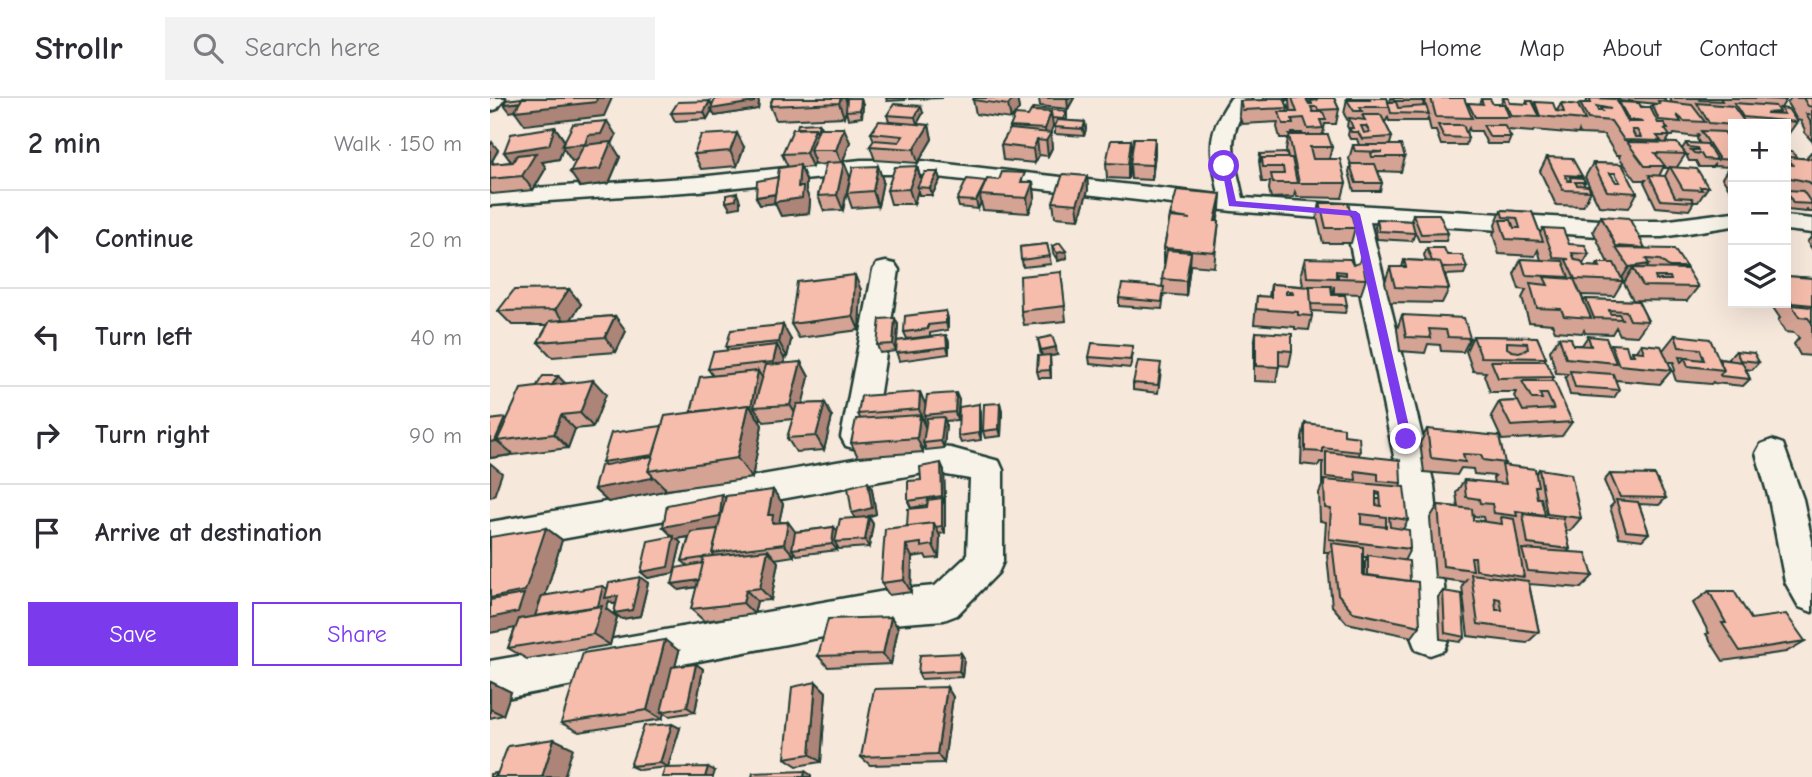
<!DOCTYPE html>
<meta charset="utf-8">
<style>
body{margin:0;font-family:"Comic Neue",sans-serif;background:#f2f2f3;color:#2b2b33}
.controls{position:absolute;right:21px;top:21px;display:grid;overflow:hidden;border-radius:0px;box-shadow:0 7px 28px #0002}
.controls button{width:63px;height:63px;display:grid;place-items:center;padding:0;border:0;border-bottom:2px solid #e1e1e2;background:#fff;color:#2b2b33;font:35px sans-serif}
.stop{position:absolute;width:21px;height:21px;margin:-16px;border:5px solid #7c3aed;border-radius:50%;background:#fff}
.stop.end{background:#7c3aed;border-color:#fff;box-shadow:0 2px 7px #0008}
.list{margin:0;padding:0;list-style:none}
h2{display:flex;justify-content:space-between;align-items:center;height:91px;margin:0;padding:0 28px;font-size:30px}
h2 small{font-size:23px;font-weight:400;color:#7c7c81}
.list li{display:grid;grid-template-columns:46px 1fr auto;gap:21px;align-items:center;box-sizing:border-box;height:98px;padding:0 28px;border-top:2px solid #e1e1e2}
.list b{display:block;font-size:26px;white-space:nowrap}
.list em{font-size:23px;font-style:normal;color:#7c7c81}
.actions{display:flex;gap:14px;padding:21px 28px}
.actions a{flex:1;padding:16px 0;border:2px solid #7c3aed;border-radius:0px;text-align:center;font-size:24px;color:#7c3aed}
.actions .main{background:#7c3aed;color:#fff}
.icon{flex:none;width:38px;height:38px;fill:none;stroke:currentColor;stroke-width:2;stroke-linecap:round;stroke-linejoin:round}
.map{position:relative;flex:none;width:1322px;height:679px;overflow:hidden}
header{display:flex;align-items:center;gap:42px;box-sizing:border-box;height:98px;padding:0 35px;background:#fff;border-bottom:2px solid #e1e1e2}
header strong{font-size:33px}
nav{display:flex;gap:38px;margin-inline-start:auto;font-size:24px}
.search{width:490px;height:63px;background:#f2f2f3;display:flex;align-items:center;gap:18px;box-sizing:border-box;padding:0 24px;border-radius:0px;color:#7c7c81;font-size:26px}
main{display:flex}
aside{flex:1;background:#fff}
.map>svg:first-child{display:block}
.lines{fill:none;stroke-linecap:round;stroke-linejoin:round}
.minor-casing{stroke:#1f3d34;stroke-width:5}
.minor{fill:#f7f3e8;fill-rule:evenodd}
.wall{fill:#d4a394;stroke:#1f3d34;stroke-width:2;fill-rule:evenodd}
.shaded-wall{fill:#ac8478;stroke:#1f3d34;stroke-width:2}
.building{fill:#f6bdac;stroke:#1f3d34;stroke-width:2;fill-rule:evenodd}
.route{fill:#7c3aed}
</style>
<header>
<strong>Strollr</strong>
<div class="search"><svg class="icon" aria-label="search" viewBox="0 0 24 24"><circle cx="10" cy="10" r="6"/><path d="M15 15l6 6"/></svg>Search here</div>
<nav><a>Home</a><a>Map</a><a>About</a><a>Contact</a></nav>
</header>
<main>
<aside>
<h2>2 min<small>Walk · 150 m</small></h2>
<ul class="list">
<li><svg class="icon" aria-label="ahead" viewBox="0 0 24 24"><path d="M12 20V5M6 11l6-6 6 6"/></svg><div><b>Continue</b></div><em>20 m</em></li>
<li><svg class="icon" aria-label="left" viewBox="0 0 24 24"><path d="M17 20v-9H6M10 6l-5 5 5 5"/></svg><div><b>Turn left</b></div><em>40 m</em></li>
<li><svg class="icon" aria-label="right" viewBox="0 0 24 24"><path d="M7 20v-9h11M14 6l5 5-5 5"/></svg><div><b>Turn right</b></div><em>90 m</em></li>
<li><svg class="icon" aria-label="arrive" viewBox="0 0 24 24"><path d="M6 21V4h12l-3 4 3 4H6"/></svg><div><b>Arrive at destination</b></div></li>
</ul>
<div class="actions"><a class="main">Save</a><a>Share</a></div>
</aside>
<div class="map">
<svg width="1322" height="679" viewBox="0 0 1322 679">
<rect width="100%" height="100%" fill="#f7e8dc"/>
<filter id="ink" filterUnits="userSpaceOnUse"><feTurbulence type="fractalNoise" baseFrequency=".0143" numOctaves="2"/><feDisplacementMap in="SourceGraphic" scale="14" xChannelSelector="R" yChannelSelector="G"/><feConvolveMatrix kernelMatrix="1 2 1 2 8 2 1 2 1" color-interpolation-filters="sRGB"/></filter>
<g filter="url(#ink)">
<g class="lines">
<g class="minor-casing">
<g id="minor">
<path d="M0,0h15l-8,11 -7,2z"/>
<path d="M741,0h20c-27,43 -18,53 -8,100l373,23h46l71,-9v14l-71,11h-46l-246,-15 64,263 15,152 -5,13 -14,5 -14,-5 -5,-13 -11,-152 -55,-265 -113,-9 -320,-37h-51l-162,17 -209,14v-14l209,-14 162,-17h51l307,35c-8,-45 -15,-57 12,-97z"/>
<path d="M1296,118l26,3v14l-26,-3z"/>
<path d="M396,164l9,2 4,6 -26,167 -5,9 -11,3 -11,-3 -5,-9 32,-167 4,-6z"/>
<path d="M1282,342l11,4 20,55 9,42v71l-13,-5 -14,-25 -16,-83 -13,-46 5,-9z"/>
<path d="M439,348l22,2 48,13 4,9v92l-5,11 -41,42 -13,5 -53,4 -401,77v-40l401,-71 44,-4 32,-30 3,-77 -41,-7 -439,80v-30z"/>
</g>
</g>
<use href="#minor" class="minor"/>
</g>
<g class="wall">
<path d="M228,0h39l2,4 -1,7 -43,7 -3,-6 -5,9 -32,2 -4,-8 39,-12 2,5z"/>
<path d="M283,0h72l2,3 16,3 -1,13 -14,2 -2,-8 -2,6 -68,3 -6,-14z"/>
<path d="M396,0h20l-1,2 -18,1z"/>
<path d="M419,0h34l-34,1z"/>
<path d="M484,0h43l2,11 -8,10 -35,-5 -3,-14z"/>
<path d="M549,0h35l-6,11 -28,-3z"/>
<path d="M773,0h71l5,11 -3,15h-11l-2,10 -2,1 11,12 -3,12 17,24 -4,15 -45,-1 -2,-5 -1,5 -23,1 -2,-9 1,-7h-8l-3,-21 1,-7 28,4 -2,-8 2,-12h-8l-3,-11 1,-5 -36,2 -3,-9 1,-14 23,-1zM819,1l9,1 -10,2 -1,-2zM795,2h4l1,12h-3l1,-4zM802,35h10l1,2h-11z"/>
<path d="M857,0h40l1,4h2l1,-4h31l2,3 -1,5h2l1,-8h38l3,8 1,-3 11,1 2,-5 12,5h8l2,-6 7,5 16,1 1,-3 7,4 1,-3 22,9 4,-8 17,2 2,-2h6l2,-5h78l-2,4 8,1 -2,-5h115l1,2 -5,8 16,14 -10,14h-1v-12h-53v16h-3l3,4v19l-3,4 -16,-1v-1l-2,2h-13l-3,-6h-7l-2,-4 1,-2h-3l-8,12 31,20 -10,15h-4l-5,8 -33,-3 -12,-25 2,-2h-10l-17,-23 1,-2h-4l-12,-20 -24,-1 -1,-3 -1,3 -44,-4 -1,2 -26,-2 4,7 -3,7h-21l-6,-13h-11l-1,-3 -2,4h-1l2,6 -2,7h-25l-5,-14h-5l-3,-13 -1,3h-38l-1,-4 -2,4h-2l8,16 -2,7 15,13 -4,15 -23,-1 4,12 -2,8h-26l-5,-19 2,-8 -2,-5 4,-14h6l-2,-6h-7l-2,-4 1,-5 -2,-4 1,-5 -4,-7zM1129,1l1,2 8,1 1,-2v1l28,3h-5l-2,4 -31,-6 -1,2 -2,-3zM1106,8l15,3 -9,2h-4zM1184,36l22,3 2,-3 1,1 -2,4 3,5 -14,-1 -4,6 -16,-6 4,-7h3zM1173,70h6l-4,8h-6z"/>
<path d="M1301,0h21v43l-8,-9 1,-2 -4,-8v-1l-4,-1 -10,-17z"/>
<path d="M577,13v7l-1,3 19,1 1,7 -2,7 -29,-2v-9h-2l-3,8 2,15 -4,8 -9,-1 -4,8 -32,-3 -2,-15 9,-16v-2l18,-11z"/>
<path d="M433,15l-6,11 12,1 3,14 -14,24 -43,-3 -5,-14 4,-5 -3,-8 18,-11 -2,-7z"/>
<path d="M65,29l10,14 51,-6 -4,9 8,13 -11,26 -29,4 -4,-27 -4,1 -9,-13 -4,11 -17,3 4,6 -13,22 -41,4 -2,-2v-49l8,7 -6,11 2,3 17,-2 -7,-10z"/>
<path d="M331,30l29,14 -8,20 8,15 -7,33 -19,1 -6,-15 8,-32 -11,1 -1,-4 -2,6 -11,1 5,12v11l4,10 -1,12 -28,3 -6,-13 -15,2 -4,-8 32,-30 -6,-13z"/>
<path d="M641,42l1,14 23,-1 -3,27 -21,-1 -1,-15 -2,15 -21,-1 -1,-15z"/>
<path d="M254,49l-7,19 -36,3 -7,-15z"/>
<path d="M1296,53l11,7h9l5,-6h1v60h-4l-1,-2 -1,2 -19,-2 -1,-2z"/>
<path d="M1057,59l35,19 -1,2 4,4 -2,4 8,5 -8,15 -27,-1 -16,-34z"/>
<path d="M1103,65l29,1 15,29 -8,15 -30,-2 -14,-29zM1120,75h5l5,9h-4z"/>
<path d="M388,68l5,15 -5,25 -26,2 -5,-15z"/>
<path d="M427,68l4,14h19l-8,15h-13l-1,-5 -4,14h-23l-4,-14z"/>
<path d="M1237,72l6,1v23l-11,-16z"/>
<path d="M597,78l1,14 -9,29 -24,-2 -2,-15z"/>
<path d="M496,83l47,1 2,15 -6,16 -46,-3 -2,-8 -3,7 -19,-2 -2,-7z"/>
<path d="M731,96l-4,27h2l-5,46 -24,-2 -4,31 -22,-2 -2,15 -43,-3v-8l43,-11 3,-24h-1v-15l6,-32z"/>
<path d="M830,105l35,25 -4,15h-28l-6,-25z"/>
<path d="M1011,112l31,2 8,21 3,-5 26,16 20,10 -6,10 1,2 12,1 2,-4h9l1,-2h-1l-14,-30 8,-15 44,32 -1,1 42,18 -1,2 13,18 -11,14 -54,-1 -9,-17 1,-2h-2l-9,15 -33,-1 3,6 2,-2 52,2 10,20 -11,15 -17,-1 -4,-8 -4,7 -27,-1 -1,-3 -2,3 -27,-2 -3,-7 -23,-2 -7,-24 4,-8 -7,-1 -5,-15 7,-15 20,1 -3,-10 -3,6 -36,-2 -6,-20 3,-5 -1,-4z"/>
<path d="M923,116l35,19 -2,8h-27l-5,-11 1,3 -3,8 -35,-2 -2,-12 2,-8 34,2z"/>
<path d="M1322,138v13l-5,-7z"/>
<path d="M557,146l4,20 -28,3 -3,-20z"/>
<path d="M562,148l14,5 1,7 -9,3 -5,-8z"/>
<path d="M937,150l20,7 20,12 -3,7 -19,1 4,14 -7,14 -52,-1 -5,-20 5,-15h12l2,-7 22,1 -2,-6z"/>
<path d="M815,160l48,7 13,14 -5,15 -27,-1v-7l-2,9 15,10 -2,8 -33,-2v5l-3,14 -14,-1v-2l-41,-3 3,-28 12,1 2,-13 32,2 -2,-13zM796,193h6l1,3h-7z"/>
<path d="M571,174l5,49 -42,4 -3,-14z"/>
<path d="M1296,178l26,2v78l-12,-1 -6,-11 5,-6 -5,-5 -9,-1 -7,-12 2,-2 -10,-15h16z"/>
<path d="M79,191l12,15 -10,15 44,-3 11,15 -10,21 -64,5 -14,-15 10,-17h-36l-14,-14z"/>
<path d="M371,192l-2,40 -60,8 -8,-14z"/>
<path d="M456,213l2,8v11l-18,3v3l-23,3 -3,-7z"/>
<path d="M912,217l68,23 -7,14 -22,-1 -1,-6 -12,-1 -3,9 -25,-2 -3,-22z"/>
<path d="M408,227l-1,16 49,-6 3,7v12l-50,7 -3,-10 -16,2 -3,-8z"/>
<path d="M766,234l36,19 -3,15 -10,-1 -3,17 -22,-1v-35z"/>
<path d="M1185,237l44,24 11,1 -1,-2 7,-7 23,11 -7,8 -6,-1 4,10 -7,7 -29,-3 -1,-1 -2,2 -35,-3 -3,-9 2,-2 -2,-6 1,-2h-6l4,8 -12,14 -45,-4 4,10 -5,8 -44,-3 -5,-17 3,-4 -12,-1 -6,-22 9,-14 14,8h9l6,-9 21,10 2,-2 18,11 3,-4h4l5,-7 22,6z"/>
<path d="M983,238l64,1 9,21 -2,3 10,16 -2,4 20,41 -10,14 -60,4 -11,-24 8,-14 18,-1 -3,-5 2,-4h-26l-6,-17 2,-3 -13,-1 -7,-20z"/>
<path d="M548,241l19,16 -7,1 1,22h-12l-2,-7 4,-15z"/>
<path d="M301,242l-4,17h-3l1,3 -1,4 17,-2 8,15 -7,27 23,-1 7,14 -8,33 -28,2 -9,-14 6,-19 -29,3 -3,-5 -1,4h-1l3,4 -10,53 -86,12 -1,-2 -1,3 -56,11 -14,-13 11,-24 -3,-3 60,-36 29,-14 22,-36 -5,-7 20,-18 -2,-4z"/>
<path d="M643,256l-3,14 -40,-4 -1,-7z"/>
<path d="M671,273l-3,22 -25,-3v-7z"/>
<path d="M75,285l41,11 -13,33 -18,2 -7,19 -55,7 -1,-2 -1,2 -21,3 15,-40 2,2z"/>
<path d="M430,294l5,13 34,-5 -2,20 -12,1 1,3 -2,24 -18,2 -2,-6 -1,8 -65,5 -7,-14 9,-25 -2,-4z"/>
<path d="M510,305l2,8 -1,25 -16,2 -2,-7z"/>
<path d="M489,306l2,8v28l-20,3 -3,-7z"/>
<path d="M815,325l39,12 16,17 -1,3 42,28 -1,4 8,33 -5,9 7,20 -6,12 16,65 -8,11 -65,-14 -15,-17 -5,-51 2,-3h-5l2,-30 -6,-1 -1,-28 3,-7v-21l1,-3h-3l-2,4 -17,-2 1,-27zM886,396l4,1 1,4h-5zM873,459h4l-2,5v13h-2z"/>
<path d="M937,331l78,34 -2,2 33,8 3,-4 42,49 -11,13 -5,-1 5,19 -3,3 26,24 -12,12 -52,-4 10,48 -12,11 -59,-7 -6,-50 5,-8 -3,4 -29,-4 -5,-60 8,-13 20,2 -2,-14 8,-13 30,3 -1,-5 2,-2 -21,-2 -1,-5 -12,-1 -4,7 -33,-3 -4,-29zM983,418l10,1 1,4 -11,-1z"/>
<path d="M454,372l1,33h-1l1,30 -6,1 1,2 -1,22 -12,1 -2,-4 -13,2 -1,35 -22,3 -8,-12 26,-56 20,-20v-2l-16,3 -3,-7 13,-21z"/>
<path d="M1120,376l56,24 -7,7 -20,-1 10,29 -7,7 -23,-3 -9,-30 4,-4 -10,-22z"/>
<path d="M382,391l4,25 -12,4 5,-1 4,7 -4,23 -30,2 -2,-3v4l-40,5 -3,-3v4l-19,3 3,3 -7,38 -14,1 -3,13 -50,7 -13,-12 6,-22 -18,3 9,-24 -6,-5 7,-24 -12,2 4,4 -7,30 -26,5 -7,-6 32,-36 -10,-9 59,-33 4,5 47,-9 10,14 -4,18h9l7,10 39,-5 3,4 18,-13 -3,-5z"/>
<path d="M56,430l16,12 -17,56 103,-13 -8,33 -18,3 -8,-6 2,-9h-3l-4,-3 -3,8 11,8 -7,28 -83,14 -19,-11 7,-20z"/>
<path d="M953,493l22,46 -5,5 -20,-3 -2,-42z"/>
<path d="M1219,493l42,28 54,22 -19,11 -63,9 -17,-27 3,-1 -16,-30z"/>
<path d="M401,519l7,11 -7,36 -63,3 -10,-11z"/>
<path d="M189,553l-4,16 21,-3 7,5 -8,43 -26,4 -5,-3 -2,6 -83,13 -18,-9z"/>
<path d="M471,555l3,5 -2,19 -41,2 -3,-6z"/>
<path d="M0,584l21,10 -8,23 -13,3z"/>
<path d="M326,584l10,10 -5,70 -24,4 -12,-8z"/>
<path d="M457,589l6,10 -9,66 -74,2 -9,-8z"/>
<path d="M190,630l-12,39 -29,3 -9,-4z"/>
</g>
<g class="shaded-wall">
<path d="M107,0h15l-8,18 -79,9 -10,-14 -5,1 -6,-8 23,-2z"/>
<path d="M265,0h2l2,4 -1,7 -43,7 -3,-6 -5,9 -3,-7 6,-11 3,7z"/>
<path d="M351,0h4l3,7 -4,12 -5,-14z"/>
<path d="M371,0l2,6 -1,13 -2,-7z"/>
<path d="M524,0h3l2,11 -8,10 -3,-14z"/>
<path d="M577,0h7l-6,11z"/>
<path d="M431,8l2,7 -6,11 -2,-7z"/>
<path d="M577,13v7l-4,8v-7z"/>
<path d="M561,14l2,14 -3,8 1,-1 1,15 -4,8 -3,-27z"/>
<path d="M117,23l9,14 -4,9 8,13 -11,26 -29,4 -10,-15 24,-14 -22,3 -9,-13 -4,11 -17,3 4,6 -13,22 -29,-38 51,-25 10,15 23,-7z"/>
<path d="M595,24l1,7 -2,7 -1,-7z"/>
<path d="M329,25l3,7 -12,20 4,11 -2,6 -6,-14 9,-25z"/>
<path d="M439,27l3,14 -14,24 -4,-14z"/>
<path d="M354,30l6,14 -8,22 -6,-14z"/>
<path d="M247,35l7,14 -7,19 -7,-15z"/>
<path d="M665,40v15l-3,27v-15z"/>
<path d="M547,42l2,15 -4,8 -2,-14z"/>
<path d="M641,42l1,15 -4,24v-15z"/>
<path d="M2,44l6,8 -6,11 3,4 -5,7v-26z"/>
<path d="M354,64l6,15 -7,33 -6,-15z"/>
<path d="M310,67l6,15v11l4,10 -1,12 -28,3 -6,-13 -15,2 -4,-8 22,-3 20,-7z"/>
<path d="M388,68l5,15 -5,25 -5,-15z"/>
<path d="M427,68l4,15 -4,6 1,3 -4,14 -5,-15z"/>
<path d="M448,74l2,8 -8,15 -2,-7z"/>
<path d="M597,78l1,14 -9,29 -2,-15z"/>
<path d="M496,83l-6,14 1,7 -3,7 -2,-8z"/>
<path d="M543,84l2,15 -6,16 -2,-15z"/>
<path d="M247,95l3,8v6l-10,2 -4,-7z"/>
<path d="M731,96l-1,15 -6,27 1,-15z"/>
<path d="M576,153l1,7 -9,3 -1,-8z"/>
<path d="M701,154l-1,15 -4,29v-15z"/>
<path d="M1159,166l-10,14 -6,-10 -8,13h-5l9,-14z"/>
<path d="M365,177l6,15 -2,40 -6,-14z"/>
<path d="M79,191l12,15 -13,20 -13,-14z"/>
<path d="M456,213l2,8v11l-2,-7z"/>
<path d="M125,218l11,15 -10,21 -11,-15z"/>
<path d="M405,220l3,7 -2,26 -3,-7z"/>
<path d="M293,227l8,15 -4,17 -8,-15z"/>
<path d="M456,237l3,7v12l-2,-7z"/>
<path d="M287,247l8,15 -3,17 -9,-15z"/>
<path d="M566,249l1,8 -7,1 1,22 -1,-8 -8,-12 -1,-8z"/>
<path d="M311,264l8,15 -10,42 -9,-14z"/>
<path d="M268,273l9,14 -13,22 7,10 -1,4 -9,-14z"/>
<path d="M68,278l7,7 -17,8z"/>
<path d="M103,282l13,14 -13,33 -13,-14z"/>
<path d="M430,294l6,14 -2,17 -5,-14z"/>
<path d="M466,295l3,7 -2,20 -2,-8z"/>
<path d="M335,305l7,14 -8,33 -8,-14z"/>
<path d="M510,305l2,8 -1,25 -2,-7z"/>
<path d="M489,306l2,8v28l-2,-7z"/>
<path d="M259,307l13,20 -10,53 -15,-20z"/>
<path d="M71,317l14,14 -7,19 -14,-14z"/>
<path d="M430,317l6,14 -3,23 -6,-14z"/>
<path d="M454,319l2,7 -2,24 -3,-7z"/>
<path d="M15,320l15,14 -23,9 15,12 -1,2 -21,3v-16z"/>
<path d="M0,365l12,10 -8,23 -4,1z"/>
<path d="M451,365l3,7 1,33 -3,-7z"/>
<path d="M162,377l13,13 -1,3 -56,11 -14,-13z"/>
<path d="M378,384l4,7 4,25 -20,6 -4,-7z"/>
<path d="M283,392l10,14 -4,19h-7l-4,-8z"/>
<path d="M232,396l11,14 -12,23 -44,8 4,4 -7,30 -26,5 -7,-6 33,-34 -11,-11z"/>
<path d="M452,400l3,7v28l-3,-7z"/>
<path d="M379,419l4,7 -4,23 -4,-7z"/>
<path d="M298,424l9,12 -5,15 2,3v4l-10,-12z"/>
<path d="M444,425l6,13 -1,22 -6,-13z"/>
<path d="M344,429l5,6 -4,9 2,4v4l-5,-6z"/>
<path d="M56,430l16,12 -19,63 -4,1 3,2 61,-20 23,16 -13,2 -4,-3 -3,8 11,8 -7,28 -17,-11 -57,-10 -46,9v-35z"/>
<path d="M416,447l6,12 -1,35 -7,-12z"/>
<path d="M278,452l10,12 -7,38 -11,-12z"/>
<path d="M150,479l8,6 -8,33 -18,3 -8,-6z"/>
<path d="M212,481l6,6 -29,5 -7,-6z"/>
<path d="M256,492l11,11 -3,13 -11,-11z"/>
<path d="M401,519l7,11 -7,36 -8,-10z"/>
<path d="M175,542l14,11 -15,60 -3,1 3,1 -2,6 -15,-9z"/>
<path d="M471,555l3,5 -2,19 -3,-6z"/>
<path d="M206,566l7,5 -8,43 -8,-5z"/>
<path d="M1,584l20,10 -8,23 -13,-6v-24z"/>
<path d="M326,584l10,10 -5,70 -11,-8z"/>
<path d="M457,589l6,10 -9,66 -7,-9z"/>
<path d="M182,626l8,4 -12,39 -8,-4z"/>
<path d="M64,641l19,9 -9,29h-22z"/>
<path d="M218,669l7,4 -2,6h-8z"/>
<path d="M315,673l6,4v2h-7z"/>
</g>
<g class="building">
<path d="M32,0h75l-1,4 -81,9z"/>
<path d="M32,0l-2,4 -16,2 2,-4z"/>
<path d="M233,0h32l-1,4 -43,7 4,-10z"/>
<path d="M283,0h68l-2,5 -69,3z"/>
<path d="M357,0h14l-1,12 -14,1z"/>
<path d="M484,0h40l-6,7 -35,-5z"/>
<path d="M777,0h17l4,10 -45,2 -3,-9 27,-1z"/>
<path d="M802,0h42l5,11 -21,1 -1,-3h-6l2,5h10l3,8h-6l3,8 -15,1 -4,-11 -12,1 1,5h-10l-4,-12h18zM816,1l12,1 -7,1 1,3h-3z"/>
<path d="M879,0h18l3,9h-30l2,4h-8l-7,-11h23z"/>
<path d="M903,0h29l2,3h-30z"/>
<path d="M941,0h33l8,20 -36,-1z"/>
<path d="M1013,0h5l2,5 18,1 -1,-3h5l8,16 -29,-1z"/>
<path d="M1099,0l27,1 12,23h16l-15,-2 -10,-18 20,1 2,4h9l8,16h6l4,6h-3l5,7h-13l4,5 -37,-1 -13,-19 -23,-2 -8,-16h11zM1106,8l15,3 -11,-1 2,3h-4zM1142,32h5l4,7h-6z"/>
<path d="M1209,0h21l2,3 -22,-1z"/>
<path d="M1275,0h20l1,2 -21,-1z"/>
<path d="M1313,0h9v9l-4,-1z"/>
<path d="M991,1h9l3,5h11l5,13h-34l-7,-14 15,1z"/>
<path d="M220,3l-6,11 -33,1 7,-11z"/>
<path d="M1168,3l34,4 13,17 -21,-1 -7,-6 4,7 -22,-2 -7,-16h7z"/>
<path d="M898,4h8l2,6 28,-2 3,8 -38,-1z"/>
<path d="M1045,4l18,1 3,8 8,1 -3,-9 17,2 7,15 -45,-4z"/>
<path d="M1207,5l36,3 13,18 -13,1 -24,-2z"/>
<path d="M1244,5l41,3 4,6 -13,1 18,1 -4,-6 8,1 9,13 -54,-5z"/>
<path d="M404,6l27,2 -6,11 -28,-2z"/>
<path d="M543,10l34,3 -4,8 -11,-1 -1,-6 -20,-1z"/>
<path d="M541,13l20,1 -6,17 -35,-2 5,-12 13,1z"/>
<path d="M1316,16l6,2v5l-1,2z"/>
<path d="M872,17h19l11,22 -30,2 -4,-7h-7l-1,-4h3l-4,-10 16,2zM871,28h5l4,6 -6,1z"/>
<path d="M567,22l28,2 -2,7 -29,-2z"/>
<path d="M117,23l-6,13 -13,1 -3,9 -23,2 11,-22z"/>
<path d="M389,23l50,4 -15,24 -44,-3 4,-6 25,2 4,-6 -32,-3z"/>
<path d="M329,25l-2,9 -2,-4h-18l1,-4z"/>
<path d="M948,27h25l5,13 -24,-1z"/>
<path d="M993,27h21l7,12h-21z"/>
<path d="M65,29l-6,18 -45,7 7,-18z"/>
<path d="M325,30l-9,25 -24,1 11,-25z"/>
<path d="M329,30h25l-8,22h-26z"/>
<path d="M520,31l41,4 -5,8 -9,-1 -4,9 -32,-4z"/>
<path d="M1211,33l23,1 9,12v11h-2l2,5 -14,-1z"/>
<path d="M247,35l-7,18 -36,3 7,-19z"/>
<path d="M799,37h39l4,12h-22l3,12h27l6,24h-47z"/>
<path d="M644,40h21l-3,27 -22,-1z"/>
<path d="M621,42h20l-3,24 -22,-1z"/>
<path d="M121,44l-11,27 -30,3 14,-27z"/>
<path d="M1137,44l50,1 9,11 -31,-1 10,13h-20z"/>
<path d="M1196,45l21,1 10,16 -13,-1 -3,-5 -7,-1 -3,-3h7l-1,-2 -9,-1z"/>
<path d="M863,47h48l4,12h-33l-1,-4 12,-1 -28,-1z"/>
<path d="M1296,53h6l5,7 -10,-1 -1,1z"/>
<path d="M46,55l-14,23 -32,3v-15l23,-2 4,-7z"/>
<path d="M796,55l2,5h-26l-1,5 -1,-9z"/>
<path d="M1057,59l25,1 10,18 -17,-1 3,6h3l-1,-4 13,1 2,4h-10l2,3 11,1 3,5 -28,-1z"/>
<path d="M1297,59l25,2v27l-3,-4 -23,-5v-13l7,1z"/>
<path d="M772,60h30l5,25h-24l-2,-9h13l-1,-7h-20z"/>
<path d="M354,64l-7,33 -19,1 8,-33z"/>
<path d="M1103,65l29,1 15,29 -30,-2zM1120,75h5l5,9h-4z"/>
<path d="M860,66h25l7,19h-26z"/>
<path d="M310,67l-2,22h5l-1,11 -28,4 5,-34z"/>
<path d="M388,68l-5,25 -26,2 6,-26z"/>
<path d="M427,68l-8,23 -22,1 8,-23z"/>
<path d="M1180,69l27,2 11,18h-8l2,3 -19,-1z"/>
<path d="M1237,72l6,1v8z"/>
<path d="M435,74h13l-8,16 -13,-1z"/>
<path d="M512,74l23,1 -4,9h12l-6,16 -47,-3 7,-16 12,1z"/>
<path d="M573,76l24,2 -10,28 -24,-2z"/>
<path d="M1159,77l16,1 10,21 17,1 2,4 -33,-2z"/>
<path d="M288,79l-3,17 -19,3 1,-16z"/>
<path d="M477,81l19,2 -10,20 -19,-1z"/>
<path d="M687,92l44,4 -6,27h4l-4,31 -51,-4 6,-31 21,2 -21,-3z"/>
<path d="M1297,92l16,1 9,13 -19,-1z"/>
<path d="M247,95l-1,7 -10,2v-7z"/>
<path d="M830,105h28l7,25h-29z"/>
<path d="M1011,112l31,2 11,29 -37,-2 -6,-19h11l3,8h6l-3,-10 -14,-1z"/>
<path d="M923,116h26l9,19 -27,1z"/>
<path d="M1111,118l28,2 16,30 -29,-2z"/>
<path d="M887,121l35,2 3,12 -36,-2z"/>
<path d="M1053,130l20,1 6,15 16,1 4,9 -17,-1 3,7 6,1 3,5 16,1 -2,-4h16l9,18 -48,-2 -9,-19 3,-1 -15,-1z"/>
<path d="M570,145l6,8 -9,2 -5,-7z"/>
<path d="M557,146l3,12 -29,4 -1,-13z"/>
<path d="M937,150h17l3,7h15l5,12 -25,1 -2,-6 -8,-1z"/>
<path d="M1126,150l58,1 12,18h-17l-9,-7 -14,-1 3,5 -20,3z"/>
<path d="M677,152l24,2 -5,29 -24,-2z"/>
<path d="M871,157l5,24 -28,-1v-4l8,1v-3l-10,-1v7l-29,-1 -2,-19 45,1 3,6 6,-2z"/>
<path d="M1031,161l42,2 6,16 -43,-2z"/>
<path d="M914,162l36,2 9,27 -54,-2 -5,-20h16z"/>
<path d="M1143,170l54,1 11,18 -55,-1zM1165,179h15l1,3h-15z"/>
<path d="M571,174l4,34 -44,5 -1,-35z"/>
<path d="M365,177l-2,41 -62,8 6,-42z"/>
<path d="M1296,178l26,2v27l-20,-2 -6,-11z"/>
<path d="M1054,179l30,2 17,39 -27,-2 -3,-7 -24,-1 -7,-25 18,2z"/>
<path d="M632,186l42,3 -2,15 -43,-4z"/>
<path d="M781,186l39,3 2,29 -14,-1v-3l-42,-3 1,-13 14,1zM796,193h6l1,3h-7z"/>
<path d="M818,188h23l1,9h13l2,10 -36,-1 -1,-17z"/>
<path d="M79,191l-14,21 -57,1 16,-21z"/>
<path d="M1096,201l52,2 10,20 -18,-1 -4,-9 -17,-1 1,4h9l3,5 -28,-1z"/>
<path d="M1302,207l20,2v16l-4,-5 -9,-1z"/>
<path d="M456,213v12l-18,2v4l-24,3 1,-16z"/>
<path d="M912,217l62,3 6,20 -22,-1 -2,-7 -17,-1 2,9 -25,-1z"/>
<path d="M125,218l-10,21 -67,5 12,-21z"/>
<path d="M405,220l-2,26 -16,1 3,-26z"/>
<path d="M293,227l-4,17 -53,5 5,-17z"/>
<path d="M766,234l36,2v17l-13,-1v17l-23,-1z"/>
<path d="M456,237l1,12 -51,6 1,-12z"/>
<path d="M1185,237l35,4 14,31 -36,-4 -3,-8 19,2 -4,-11 -21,-2z"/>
<path d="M562,238l4,11 -15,3 -3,-11z"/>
<path d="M983,238l64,1 9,21 -65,-1zM1017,244l20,1 1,6 -9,3 -7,-1 -5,-3z"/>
<path d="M1098,238l18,2 10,25 -50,-5 -7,-21 12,1 2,7 18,1z"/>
<path d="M602,245l41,3 -3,14 -41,-3z"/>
<path d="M1121,246l15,1 3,10h5l-2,-4 12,1 -3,-8 20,2 11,24 -53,-5z"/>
<path d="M287,247l-4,17 -65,7 5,-17z"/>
<path d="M1246,253l18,2 5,9 -19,-2z"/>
<path d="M560,257v15l-13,1 1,-15z"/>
<path d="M1189,259l11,1h-5l-4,4z"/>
<path d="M1229,261l23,3 8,17 -29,-3 -1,-1 4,-5z"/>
<path d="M648,263l23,2 -3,22 -25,-2z"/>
<path d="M1001,263h55l8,16 -56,1z"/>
<path d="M311,264l-11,43 -36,2 12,-42z"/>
<path d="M268,273l-7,36 -2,-2 -58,7 9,-35z"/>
<path d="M1080,273l43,3 6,16 -44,-3z"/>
<path d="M53,278h15l-6,9 -16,2z"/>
<path d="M103,282l-13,33 -19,2 -7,19 -57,7 24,-52z"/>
<path d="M1032,283h32l18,41 -61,4 -12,-24 19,-1 5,10 31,-2 -7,-15h-7l2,5h-10z"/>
<path d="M430,294l-1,17 -61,5 3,-18z"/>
<path d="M466,295l-1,19 -31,3 3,-20z"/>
<path d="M335,305l-9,33 -29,2 10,-34z"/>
<path d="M510,305l-1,26 -16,2 1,-27z"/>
<path d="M489,306v29l-21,3 1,-29z"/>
<path d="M259,307l-12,53 -89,13 17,-55z"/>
<path d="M430,317l-3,23 -66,5 5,-24z"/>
<path d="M454,319l-3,24 -18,2 4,-25z"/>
<path d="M15,320l-10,23 -5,1v-22z"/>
<path d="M815,325l39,5v7l15,2 1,15 -37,-4v4l-18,-1z"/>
<path d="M172,328l-9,29 -51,7 9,-29z"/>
<path d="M937,331l72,7 6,27 -22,-3 -2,-5 -18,-1 2,8 -34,-4z"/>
<path d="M836,354l74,8 1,23 -23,-2v-7l-23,-3 1,9 -30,-3z"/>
<path d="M163,358l-5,15 4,4v3l-58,11 6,-23z"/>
<path d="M451,365l1,33 -34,5v-20l13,-1 -1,-13z"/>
<path d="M1012,367l33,4 3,17h-3l2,12h4l4,17 -29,-4 1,5 -23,-3 -2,-9 -12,-1 -1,-4 -13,-2 -2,-17 42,4z"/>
<path d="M1049,371l32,5 10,44 -34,-4z"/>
<path d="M1120,376l45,1 11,23 -46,-1z"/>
<path d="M834,382l80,7 4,33 -19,-3 1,10 19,3 1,19 -81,-10 2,-30 -6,-1zM886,394l4,1 1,13 -5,-1zM871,416l25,3v10l-25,-3z"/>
<path d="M378,384l4,26 -20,5 -4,-26z"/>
<path d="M283,392l-5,25h5l-1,8 16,-1 -4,22 -72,9 14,-57z"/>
<path d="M232,396l-2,22 -57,11 4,-22z"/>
<path d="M452,400v28l-6,1 -2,-4 -27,4 1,-18 19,-2 1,-7z"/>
<path d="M1126,402l22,2 11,31 -23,-2z"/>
<path d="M948,407l34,4 1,11 29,4 -1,-7 13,2 10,58 -48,-7 -1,-13h-4l2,13 -30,-4z"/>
<path d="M1033,416l40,5 7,30 -42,-5z"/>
<path d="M379,419l-4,23 -30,2 5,-23z"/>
<path d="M444,425l-1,22 -12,2v-4l-15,2 -2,35 -23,3 4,-54z"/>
<path d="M344,429l-2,17 -40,5 3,-17z"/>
<path d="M56,430l-21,63 -35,7v-61z"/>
<path d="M228,431l-6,24 3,3 -33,5 9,-29z"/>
<path d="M184,438l-6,31 -27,5 7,-31z"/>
<path d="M842,445l31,4v28l55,7 2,44 -67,-14 -15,-18z"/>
<path d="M1032,451l64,4 7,23 -65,-5z"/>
<path d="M278,452l-8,38 -14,2 -3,13 -52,6 13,-52z"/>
<path d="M878,457l41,6 1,20 -42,-6z"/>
<path d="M213,465l-4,17 -27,4 4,-16z"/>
<path d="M981,476l57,7 11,51 -61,-8zM1005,500l5,1 2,11h-6z"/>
<path d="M150,479l-8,33 -18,3 4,-17 -13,2 4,-15z"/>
<path d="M113,488l-5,20 -63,10 7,-20z"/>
<path d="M953,493l19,3 3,43 -20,-4z"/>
<path d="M1219,493h25l17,28 35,-5 19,27 -65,10 -18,-28h4z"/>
<path d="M34,496l-6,18 -28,6v-18z"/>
<path d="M112,508l-9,28 -85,14 11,-29z"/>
<path d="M401,519l-8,37 -65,2 10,-37z"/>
<path d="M175,542l-18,70 -86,13 22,-70z"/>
<path d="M471,555l-2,18 -41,2 2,-18z"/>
<path d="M206,566l-9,43 -26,5 11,-45z"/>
<path d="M326,584l-6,72 -25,4 7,-71z"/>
<path d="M457,589l-10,67 -76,3 13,-68z"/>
<path d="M182,626l-12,39 -30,3 14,-40z"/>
<path d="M64,641l-12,38h-46l12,-31z"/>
<path d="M218,669l-3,10h-43l3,-9z"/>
<path d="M315,673l-1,6h-52l1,-4z"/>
<path d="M6,675l-1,4h-5v-3z"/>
</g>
</g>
<path class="route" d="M731,66l7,2 8,35 120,10 4,3 52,225 -1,3 -5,1 -5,-4 -49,-223 -123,-10z"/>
</svg>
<div class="controls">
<button>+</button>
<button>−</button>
<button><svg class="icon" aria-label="layers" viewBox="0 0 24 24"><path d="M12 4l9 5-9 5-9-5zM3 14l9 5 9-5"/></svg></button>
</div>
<div class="stop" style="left:734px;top:68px"></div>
<div class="stop end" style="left:916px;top:341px"></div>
</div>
</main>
